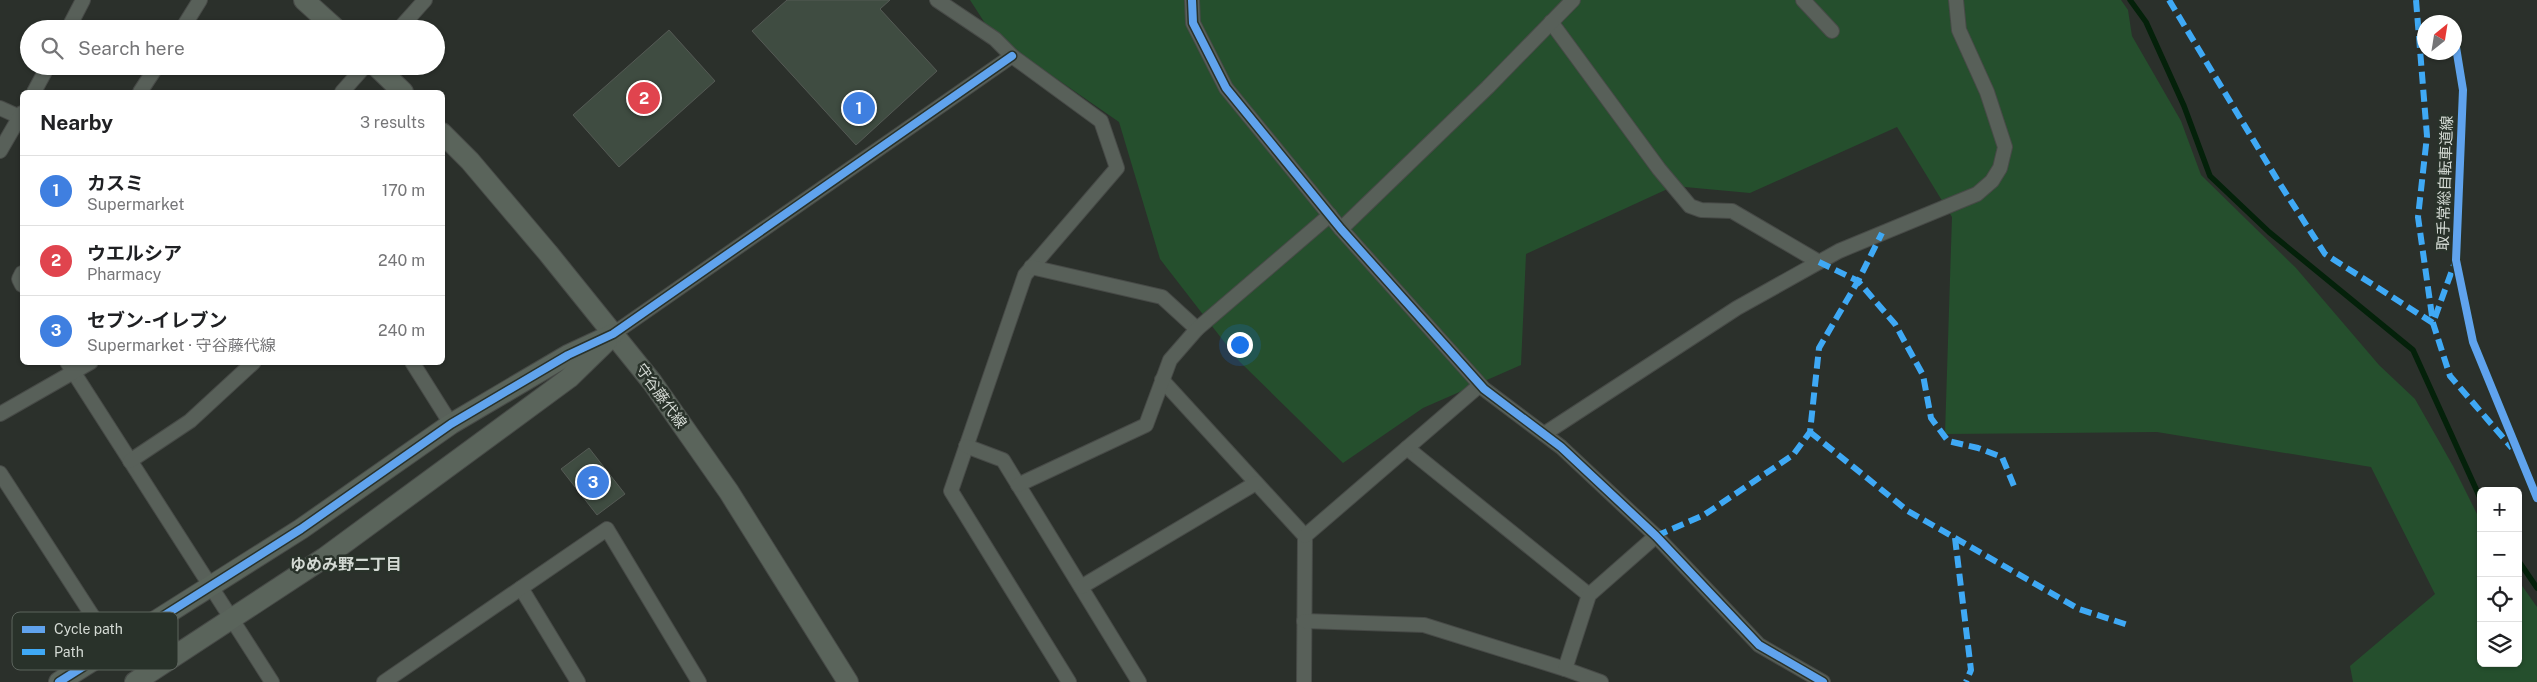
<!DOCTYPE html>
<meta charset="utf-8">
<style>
body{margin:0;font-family:"Public Sans","Noto Sans JP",sans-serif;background:#f2f2f2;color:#202124}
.controls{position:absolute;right:15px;bottom:15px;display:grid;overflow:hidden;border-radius:8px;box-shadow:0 1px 4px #0004}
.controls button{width:45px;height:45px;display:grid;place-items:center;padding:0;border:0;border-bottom:1px solid #e0e0e0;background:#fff;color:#202124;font:25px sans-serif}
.compass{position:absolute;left:2417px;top:15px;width:45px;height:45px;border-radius:50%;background:#fff;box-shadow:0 1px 4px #0004;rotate:30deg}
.you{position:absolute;left:1239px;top:344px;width:18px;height:18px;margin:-12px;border:4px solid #fff;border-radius:50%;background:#1a73e8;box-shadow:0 0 0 8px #1a73e833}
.badge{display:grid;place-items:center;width:32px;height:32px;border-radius:50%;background:#565959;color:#fff;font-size:16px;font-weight:700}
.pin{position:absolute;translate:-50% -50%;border:2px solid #fff;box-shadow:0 1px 5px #0006}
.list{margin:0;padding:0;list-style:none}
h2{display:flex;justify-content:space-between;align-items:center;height:65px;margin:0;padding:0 20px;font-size:21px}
h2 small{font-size:16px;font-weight:400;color:#757577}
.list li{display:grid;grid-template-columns:32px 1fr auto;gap:15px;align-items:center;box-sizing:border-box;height:70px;padding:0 20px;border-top:1px solid #e0e0e0}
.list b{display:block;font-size:19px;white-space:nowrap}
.list p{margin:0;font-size:16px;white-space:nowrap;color:#757577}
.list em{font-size:16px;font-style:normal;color:#757577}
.icon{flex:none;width:28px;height:28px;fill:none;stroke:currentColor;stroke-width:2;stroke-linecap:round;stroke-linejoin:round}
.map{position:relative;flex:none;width:2537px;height:682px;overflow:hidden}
.search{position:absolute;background:#fff;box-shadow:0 1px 4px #0004;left:20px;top:20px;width:425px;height:55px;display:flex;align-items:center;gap:12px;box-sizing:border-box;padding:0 18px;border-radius:28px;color:#757577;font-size:19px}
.panel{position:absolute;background:#fff;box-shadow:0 1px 4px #0004;left:20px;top:90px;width:425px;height:275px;border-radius:8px}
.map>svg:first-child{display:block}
.green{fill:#254f2d}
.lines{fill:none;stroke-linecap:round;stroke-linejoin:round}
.stream{stroke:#04210a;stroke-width:5.5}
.building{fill:#3f4c41;stroke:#555a55}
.street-casing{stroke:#474a47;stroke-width:16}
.secondary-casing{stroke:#474a47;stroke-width:22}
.street{stroke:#586059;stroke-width:14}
.secondary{stroke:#5a645b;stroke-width:20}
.quiet{stroke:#3fa9f5;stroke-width:6;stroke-dasharray:12 6;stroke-linecap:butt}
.cycleway-casing{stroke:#29322a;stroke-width:11}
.cycleway{stroke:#60a3ed;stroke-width:8}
.labels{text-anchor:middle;stroke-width:5;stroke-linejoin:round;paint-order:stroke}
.street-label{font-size:15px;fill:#d4dad4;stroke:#29322a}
.neighbourhood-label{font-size:16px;font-weight:bold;fill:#d4dad4;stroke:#29322a}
.key{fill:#29322a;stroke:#5c645d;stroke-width:1}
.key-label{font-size:14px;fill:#d4dad4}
</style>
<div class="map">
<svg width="2537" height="682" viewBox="0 0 2537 682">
<rect width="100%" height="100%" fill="#2b302b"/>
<path class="green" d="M970,0h1151l7,10 4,26 49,85 20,54 95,93 83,97 36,34 38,67 28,56v141h37v-83l19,27v75h-184l-3,-16 85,-72 -64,-127 -214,-35 -212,2 7,-217 -55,-90 -147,66 -76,-7 -148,68 -5,111 -98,43 -80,55 -104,-102 -79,-102 -41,-137 -127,-88z"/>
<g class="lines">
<g class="stream">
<path d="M2130,0l16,22 38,84 26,70 59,56 144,118 68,150"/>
<path d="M2518,560l19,28"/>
</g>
</g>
<g class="building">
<path d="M787,0h103l-10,9 57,62 -81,74 -104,-114z"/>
<path d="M669,30l46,51 -96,86 -46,-52z"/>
<path d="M589,448l36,46 -28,21 -36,-46z"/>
</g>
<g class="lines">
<g class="street-casing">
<g id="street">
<path d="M937,0l58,39 17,17 89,65 16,47 -92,107 -74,216 118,191"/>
<path d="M1192,0l1,23 33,65 115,141 143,160 77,58 95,89 103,109 64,37"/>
<path d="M1803,0l29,31"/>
<path d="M1551,22l108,147 31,37 11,4 31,1 87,51"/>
<path d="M68,29l15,-29"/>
<path d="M182,29l18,-29"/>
<path d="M399,29l26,-29"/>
<path d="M34,92l14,-26"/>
<path d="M140,92l17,-26"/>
<path d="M342,92l23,-26"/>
<path d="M0,108l22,10"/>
<path d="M0,151l22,-38"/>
<path d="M1341,229l147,-142 85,-87"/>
<path d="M1031,267l131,30 35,32"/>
<path d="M22,273l-3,6 3,6"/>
<path d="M613,334l399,-278"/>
<path d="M67,362l205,320"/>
<path d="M412,362l39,62"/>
<path d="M1162,380l143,156 -1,146"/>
<path d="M0,414l91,-52"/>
<path d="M1544,434l193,-126 102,-57 138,-57 15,-13 8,-13 5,-21 -18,-55 -28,-62 -3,-30"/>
<path d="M966,446l37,14 136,222"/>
<path d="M1407,448l182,147"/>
<path d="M130,461l60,-40 64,-59"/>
<path d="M0,473l114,176"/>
<path d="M1018,485l128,-60 24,-65 27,-31 133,-114"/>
<path d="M1305,536l175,-151"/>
<path d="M1081,587l175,-104"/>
<path d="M521,588l57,94"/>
<path d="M1304,621l120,4 141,44"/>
<path d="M384,682l223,-153 92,153"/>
<path d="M1601,682l-36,-13 24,-74 67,-59"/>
</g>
</g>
<g class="secondary-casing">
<g id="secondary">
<path d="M304,0l32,29"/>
<path d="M376,66l27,26"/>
<path d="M442,133l28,28 78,92 104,129 77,110 119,190"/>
<path d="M59,682l242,-153 150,-105 117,-69 45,-21"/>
<path d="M135,682l189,-124 245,-180 38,-37"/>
</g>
</g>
<use href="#street" class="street"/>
<use href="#secondary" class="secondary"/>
<g class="quiet">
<path d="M2169,0l109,181 47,73 108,69 22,-61"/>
<path d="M2416,0l11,136 -9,81 15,106 17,53 62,72"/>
<path d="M1819,262l39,19 37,43 28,51 8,43 17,23 30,7 24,9 12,29"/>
<path d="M1810,432l98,79 171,98 52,17"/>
<path d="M1656,536l48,-21 89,-60 17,-23 9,-84 39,-67 24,-48"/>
<path d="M1955,538l16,132 -5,12"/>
</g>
<g class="cycleway-casing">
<g id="cycleway">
<path d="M1192,0l1,23 33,65 115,141 143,160 77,58 95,89 103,109 64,37"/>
<path d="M2454,35l9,55 -7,170 17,82 64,156"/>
<path d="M59,682l242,-153 150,-105 117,-69 45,-21 399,-278"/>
</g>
</g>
<use href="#cycleway" class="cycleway"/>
</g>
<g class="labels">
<g class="street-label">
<text transform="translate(2445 183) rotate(-88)" y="5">取手常総自転車道線</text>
<text transform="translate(661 396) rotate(54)" y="5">守谷藤代線</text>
</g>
<g class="neighbourhood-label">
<text x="346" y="570">ゆめみ野二丁目</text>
</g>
</g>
<rect x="12" y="612" width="166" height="58" rx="8" class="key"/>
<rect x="22" y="626" width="23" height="7" fill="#60a3ed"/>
<rect x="22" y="649" width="23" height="6" fill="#3fa9f5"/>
<g class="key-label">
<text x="54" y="634">Cycle path</text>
<text x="54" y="657">Path</text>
</g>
</svg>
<div class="controls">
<button>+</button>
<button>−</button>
<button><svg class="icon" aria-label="locate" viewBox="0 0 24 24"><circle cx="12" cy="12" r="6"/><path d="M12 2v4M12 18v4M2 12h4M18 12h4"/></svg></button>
<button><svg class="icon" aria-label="layers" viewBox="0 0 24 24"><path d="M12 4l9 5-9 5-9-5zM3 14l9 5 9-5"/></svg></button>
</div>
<svg class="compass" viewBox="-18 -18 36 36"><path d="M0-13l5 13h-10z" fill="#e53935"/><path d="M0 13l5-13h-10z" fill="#757577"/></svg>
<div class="you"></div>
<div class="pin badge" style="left:859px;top:108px;background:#3f7fe0">1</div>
<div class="pin badge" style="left:644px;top:98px;background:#e0444e">2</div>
<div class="pin badge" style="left:593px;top:482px;background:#3f7fe0">3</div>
<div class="search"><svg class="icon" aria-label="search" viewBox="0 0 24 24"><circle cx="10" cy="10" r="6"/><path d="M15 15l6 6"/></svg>Search here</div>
<section class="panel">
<h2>Nearby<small>3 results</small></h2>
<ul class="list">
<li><span class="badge" style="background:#3f7fe0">1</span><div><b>カスミ</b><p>Supermarket</p></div><em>170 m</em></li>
<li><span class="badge" style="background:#e0444e">2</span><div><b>ウエルシア</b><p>Pharmacy</p></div><em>240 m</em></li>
<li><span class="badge" style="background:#3f7fe0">3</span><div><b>セブン-イレブン</b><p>Supermarket · 守谷藤代線</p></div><em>240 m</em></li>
</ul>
</section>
</div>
